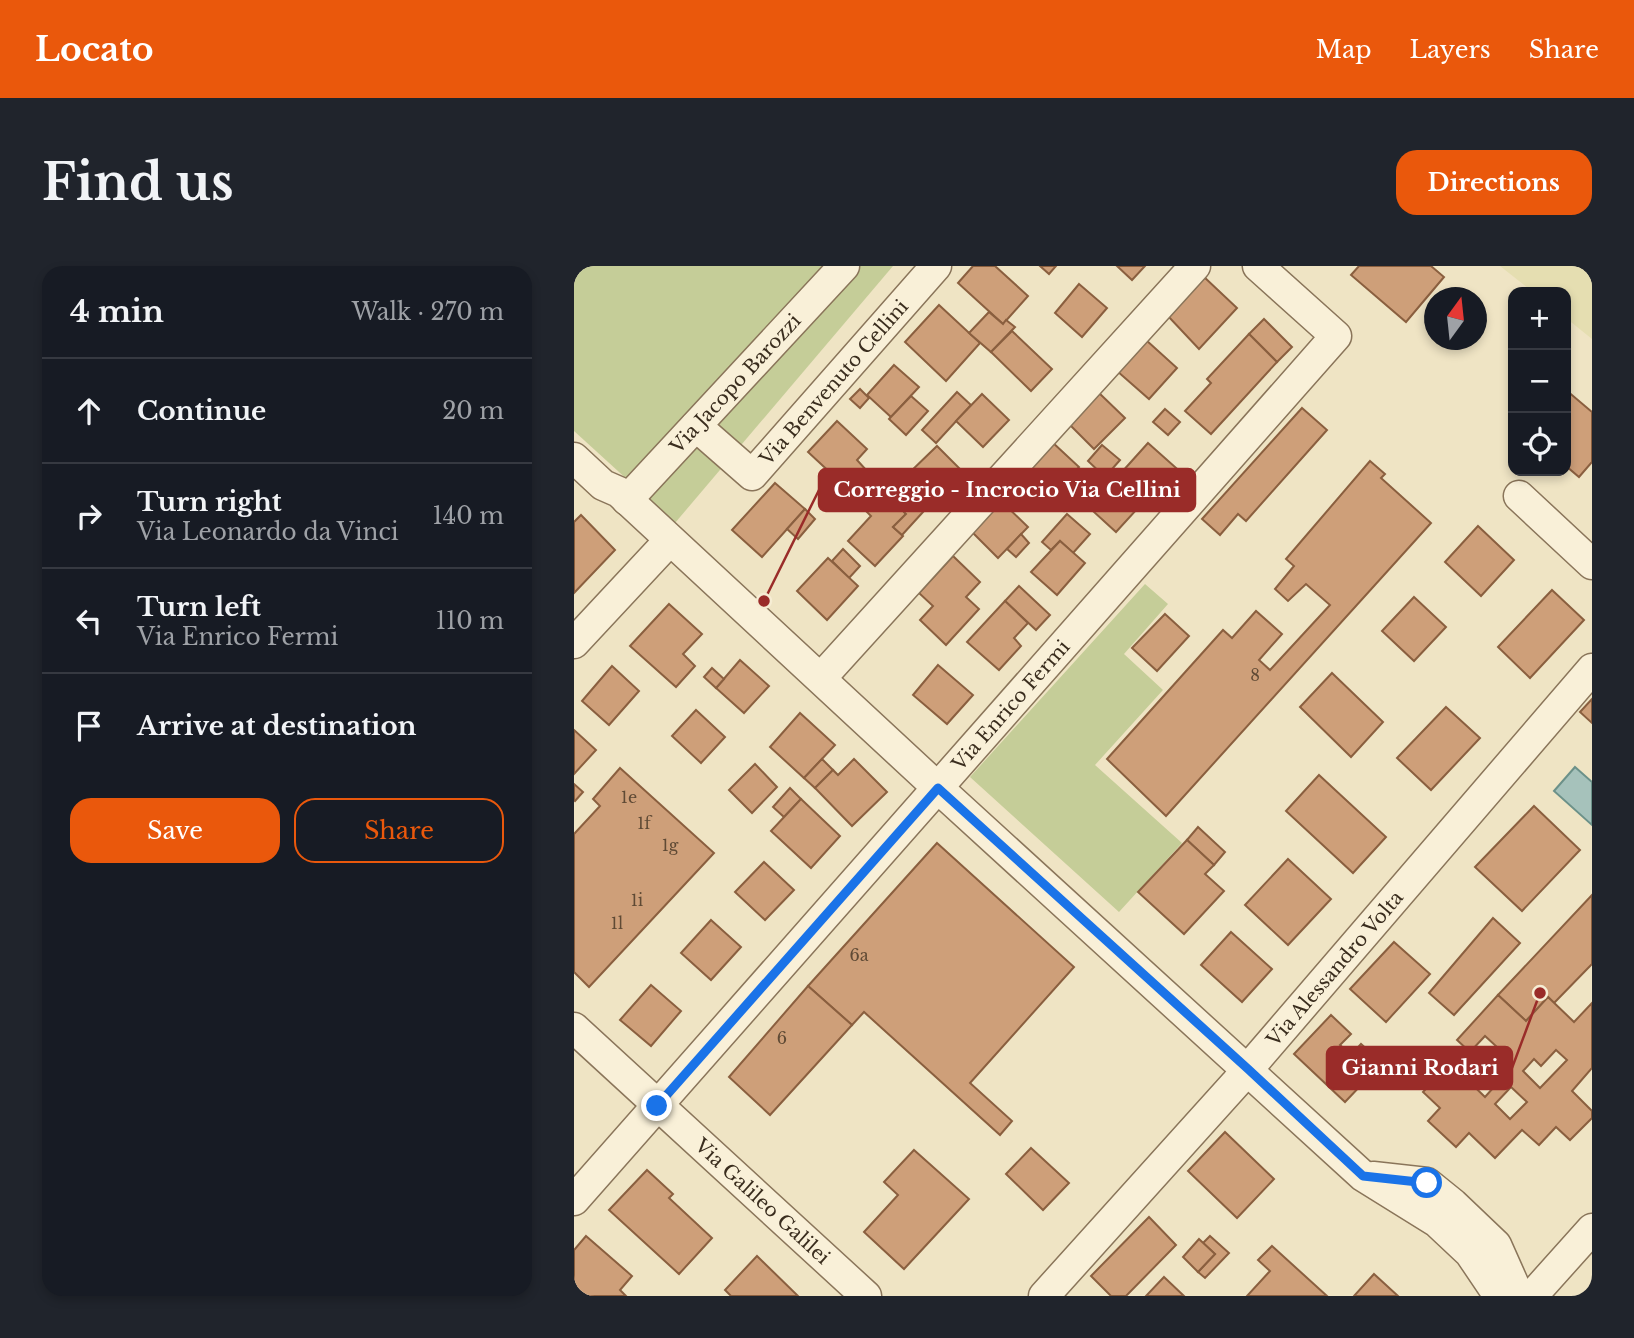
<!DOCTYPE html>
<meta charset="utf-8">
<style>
body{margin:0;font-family:"Libre Baskerville",serif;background:#20242c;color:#f1f3f6}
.controls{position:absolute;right:21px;top:21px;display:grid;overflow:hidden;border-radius:14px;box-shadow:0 4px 10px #0003}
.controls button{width:63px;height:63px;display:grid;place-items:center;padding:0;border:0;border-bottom:2px solid #363941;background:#171b24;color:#f1f3f6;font:35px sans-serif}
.compass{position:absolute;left:850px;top:21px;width:63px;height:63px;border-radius:50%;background:#171b24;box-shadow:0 4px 10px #0003;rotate:15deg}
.stop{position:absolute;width:21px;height:21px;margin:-16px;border:5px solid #1a73e8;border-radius:50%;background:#fff}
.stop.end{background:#1a73e8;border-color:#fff;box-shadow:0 2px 7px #0008}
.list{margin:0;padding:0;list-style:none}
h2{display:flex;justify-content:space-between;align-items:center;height:91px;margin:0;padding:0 28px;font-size:30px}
h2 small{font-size:23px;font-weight:400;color:#9ea1a6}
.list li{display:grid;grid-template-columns:46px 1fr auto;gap:21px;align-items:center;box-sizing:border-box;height:105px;padding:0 28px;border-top:2px solid #363941}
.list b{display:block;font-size:26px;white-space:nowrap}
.list p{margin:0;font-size:23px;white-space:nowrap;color:#9ea1a6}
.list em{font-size:23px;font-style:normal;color:#9ea1a6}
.actions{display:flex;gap:14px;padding:21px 28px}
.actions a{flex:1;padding:16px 0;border:2px solid #ea580c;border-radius:21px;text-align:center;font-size:24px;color:#ea580c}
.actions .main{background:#ea580c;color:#fff}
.icon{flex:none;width:38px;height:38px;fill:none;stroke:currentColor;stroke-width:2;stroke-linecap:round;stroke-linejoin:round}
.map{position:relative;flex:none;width:1018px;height:1030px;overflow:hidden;border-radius:21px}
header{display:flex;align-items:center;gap:42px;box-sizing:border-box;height:98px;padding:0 35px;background:#ea580c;color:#fff}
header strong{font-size:33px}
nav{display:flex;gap:38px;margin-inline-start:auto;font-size:24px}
.intro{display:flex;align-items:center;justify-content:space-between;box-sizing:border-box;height:168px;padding:0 42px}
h1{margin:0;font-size:49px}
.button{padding:18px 32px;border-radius:21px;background:#ea580c;color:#fff;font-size:24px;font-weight:700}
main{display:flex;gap:42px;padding:0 42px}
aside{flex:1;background:#171b24;border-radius:21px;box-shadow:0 4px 10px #0003}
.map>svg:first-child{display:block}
.farmland{fill:#e5deb1}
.green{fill:#c5cd98}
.water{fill:#a6c2bb;stroke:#6c9189;stroke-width:2}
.building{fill:#ce9f79;stroke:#8a5f3f;stroke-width:2;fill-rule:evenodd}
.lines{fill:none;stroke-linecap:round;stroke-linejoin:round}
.minor-casing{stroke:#8a755a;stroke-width:33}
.minor{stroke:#f9f0d8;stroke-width:30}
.route{stroke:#1a73e8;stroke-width:9}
.labels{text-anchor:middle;stroke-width:7;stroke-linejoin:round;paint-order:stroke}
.number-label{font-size:16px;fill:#5f4a35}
.street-label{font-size:19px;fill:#3a2d1e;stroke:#f6edd4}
.leader{fill:none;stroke:#9a2c29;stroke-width:2.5}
.callout-dot{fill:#9a2c29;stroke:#f6edd4;stroke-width:2.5}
.callout{fill:#9a2c29;stroke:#9a2c29;stroke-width:2.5}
.callout-label{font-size:21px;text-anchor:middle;font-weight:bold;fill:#fff}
</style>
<header>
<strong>Locato</strong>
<nav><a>Map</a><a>Layers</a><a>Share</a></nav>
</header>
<div class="intro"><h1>Find us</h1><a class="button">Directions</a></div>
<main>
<aside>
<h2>4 min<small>Walk · 270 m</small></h2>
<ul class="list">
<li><svg class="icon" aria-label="ahead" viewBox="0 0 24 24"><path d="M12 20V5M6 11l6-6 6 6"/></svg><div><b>Continue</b></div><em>20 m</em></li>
<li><svg class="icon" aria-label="right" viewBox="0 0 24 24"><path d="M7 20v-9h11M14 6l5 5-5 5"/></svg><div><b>Turn right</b><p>Via Leonardo da Vinci</p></div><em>140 m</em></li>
<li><svg class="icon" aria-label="left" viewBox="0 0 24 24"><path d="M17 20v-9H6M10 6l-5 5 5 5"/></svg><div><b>Turn left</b><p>Via Enrico Fermi</p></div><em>110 m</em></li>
<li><svg class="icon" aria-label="arrive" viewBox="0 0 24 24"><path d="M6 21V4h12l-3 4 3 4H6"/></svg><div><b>Arrive at destination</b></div></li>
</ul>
<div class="actions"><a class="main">Save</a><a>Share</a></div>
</aside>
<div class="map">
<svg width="1018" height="1030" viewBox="0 0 1018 1030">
<rect width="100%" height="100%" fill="#efe4c4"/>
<path class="farmland" d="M926,0h92v73l-26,-21v-26h-33z"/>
<g class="green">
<path d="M0,0h319l-218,257 -101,-92z"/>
<path d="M571,318l23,20 -44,50 39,36 -68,75 87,78 -63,69 -149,-135z"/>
</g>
<path class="water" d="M1001,501l17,15v43l-38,-34z"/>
<g class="building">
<path d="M399,0h22l33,30 -25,28 -45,-41z"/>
<path d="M466,0h16l-7,8z"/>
<path d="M543,0h28l-13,14z"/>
<path d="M785,0h72l13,11 -38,45 -55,-47z"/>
<path d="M629,10l34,32 -38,41 -32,-34z"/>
<path d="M505,18l28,24 -25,29 -27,-24z"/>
<path d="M365,39l41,38 -34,38 -41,-39z"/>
<path d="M415,46l14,12 3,-4 9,7 -24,25 -22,-19z"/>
<path d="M690,53l28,28 -15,15 -28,-28z"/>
<path d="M438,65l40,38 -21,22 -40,-39z"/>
<path d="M675,68l28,28 -66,72 -26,-23 26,-28 -4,-4z"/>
<path d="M572,74l31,28 -28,31 -32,-28z"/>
<path d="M320,99l25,22 -28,30 -24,-22z"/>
<path d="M286,123l9,9 -9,10 -10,-9z"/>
<path d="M992,124l26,22v50l-13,15 -13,-11z"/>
<path d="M523,125l28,27 -31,31 -27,-27z"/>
<path d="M383,126l14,13 -35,38 -14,-13z"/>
<path d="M408,128l27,26 -26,27 -27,-26z"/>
<path d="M337,130l17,15 -22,24 -17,-16z"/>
<path d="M728,142l25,22 -81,91 -8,-7 -18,21 -18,-16z"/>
<path d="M591,143l15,13 -12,13 -15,-13z"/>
<path d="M263,155l30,28 -10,11 49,54 -13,13 10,9 -28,30 -27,-25 23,-25 -16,-16 8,-9 -22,-20 -6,6 -27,-25z"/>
<path d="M477,175l28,26 -33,36 -28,-25z"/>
<path d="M574,177l45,40 -13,14 -15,-13 -14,16 -30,-27z"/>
<path d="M528,179l18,15 -15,17 -17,-16z"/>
<path d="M363,180l25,25 -29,30 -26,-26z"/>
<path d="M796,195l15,13 -4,4 50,45 -265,293 -59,-57 116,-129 9,8 24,-27 26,23 -23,26 11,10 60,-65 -24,-21 -18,17 -13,-12 19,-23 -8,-7z"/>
<path d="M316,207l14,14 -3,4 22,21 -21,23 -9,-8 13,-13 -27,-29z"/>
<path d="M552,211l22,20 -32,35 -22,-20z"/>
<path d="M492,216l14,12 -16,17 -14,-12z"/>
<path d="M201,217l30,26 -43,48 -30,-27z"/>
<path d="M427,235l27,26 -30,31 -27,-27z"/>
<path d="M231,243l10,10 -17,20 -11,-10z"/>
<path d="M493,248l23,20 -17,19 -13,-12 -9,9 -9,-8z"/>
<path d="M7,249l34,35 -41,43v-71z"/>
<path d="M904,260l36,34 -33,36 -36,-34z"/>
<path d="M447,268l8,9 -13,14 -9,-8z"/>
<path d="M486,275l25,22 -28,32 -26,-23z"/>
<path d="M269,283l17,17 -11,12 -17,-17z"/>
<path d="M379,290l27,26 -14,15 13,12 -33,36 -26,-25 13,-14 -14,-13z"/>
<path d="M254,292l30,28 -31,34 -30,-29z"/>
<path d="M445,320l31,29 -14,15 -31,-29z"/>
<path d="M978,324l32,30 -54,58 -32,-31z"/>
<path d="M840,331l32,30 -32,34 -32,-30z"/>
<path d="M431,335l23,22 -14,15 7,8 -22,24 -32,-28z"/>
<path d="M95,338l33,30 -19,20 12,12 -19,21 -46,-41z"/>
<path d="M591,348l24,22 -32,35 -25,-23z"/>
<path d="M166,394l29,26 -25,27 -28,-25z"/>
<path d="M364,399l35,30 -26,29 -34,-29z"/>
<path d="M38,400l27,25 -30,34 -27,-24z"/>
<path d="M138,402l12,11 -8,9 -12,-11z"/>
<path d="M758,407l51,49 -32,35 -51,-50z"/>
<path d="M1018,433v24l-12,-11z"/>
<path d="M872,441l34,31 -49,52 -34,-32z"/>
<path d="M122,444l29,27 -24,26 -29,-27z"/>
<path d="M226,447l35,32 -31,33 -34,-31z"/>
<path d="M0,464l22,20 -22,24z"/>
<path d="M248,493l11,11 -18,18 -11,-10z"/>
<path d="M280,493l33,33 -35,34 -37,-38 18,-18 5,5z"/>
<path d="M181,498l22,23 -25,26 -23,-23z"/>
<path d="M46,502l94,85 -125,134 -15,-15v-138l26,-28 -7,-7z"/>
<path d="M745,509l67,62 -33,36 -67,-62z"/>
<path d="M0,518l9,8 -8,9 -1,-1z"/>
<path d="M216,522l11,11 -17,18 -11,-10z"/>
<path d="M227,533l39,37 -29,32 -40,-37z"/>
<path d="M960,540l46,44 -58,61 -47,-44z"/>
<path d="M624,561l27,25 -11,13 -27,-25z"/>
<path d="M613,574l27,25 -9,9 19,17 -40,43 -46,-42z"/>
<path d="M363,577l137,124 -104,116 42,38 -12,14 -136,-123 -12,13 -44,-39z"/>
<path d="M714,593l43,40 -43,46 -43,-40z"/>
<path d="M190,596l30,28 -29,30 -30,-28z"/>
<path d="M1018,629v69l-38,39 -6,-6 -22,24 -28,-26z"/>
<path d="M919,652l27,25 -66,72 -25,-22z"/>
<path d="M137,654l30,27 -30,33 -30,-27z"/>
<path d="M657,666l41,37 -30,33 -41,-37z"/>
<path d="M820,676l36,32 -44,48 -36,-33z"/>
<path d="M77,719l30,26 -30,35 -31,-26z"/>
<path d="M234,720l44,39 -82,90 -41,-38z"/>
<path d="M924,729l28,26 22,-24 26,25 18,-19v65l-20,23 20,20v7l-22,22 -14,-13 -17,18 -17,-15 -27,28 -26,-25 -13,14 -28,-26 12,-13 -17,-16 27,-29 35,34 17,-19 -18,-16 13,-15 -12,-11 -15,16 -13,-12zM982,784l11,10 -27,28 -17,-17 11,-12 7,7zM937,821l16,15 -17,17 -15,-15z"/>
<path d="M757,749l20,19 -11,11 11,10 10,-11 21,19 -37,39 -51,-48z"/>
<path d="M651,866l49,47 -37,39 -49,-47z"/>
<path d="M457,882l38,35 -26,27 -37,-36z"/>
<path d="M340,884l55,49 -65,70 -40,-37 34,-37 -14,-13z"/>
<path d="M73,904l26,24 -4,4 43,40 -33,36 -70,-64z"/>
<path d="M575,951l27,28 -50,51h-15l-20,-20z"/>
<path d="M12,970l46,40 -12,14 6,6h-46l-6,-6v-40z"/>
<path d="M636,970l19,17 -24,25 -7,-6 17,-18 -12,-11z"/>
<path d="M625,973l16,15 -17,18 -15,-15z"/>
<path d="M698,980l55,50h-80l23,-25 -12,-11z"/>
<path d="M183,990l41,40h-67l-6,-6z"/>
<path d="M800,1008l24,22h-44z"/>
<path d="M590,1011l20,19h-38z"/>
</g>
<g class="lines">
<g class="minor-casing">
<g id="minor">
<path id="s1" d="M122,160l56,49 184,-209"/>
<path d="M0,192l29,27 16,7 319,296 425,388 74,46 33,31 29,43"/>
<path d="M945,230l73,68"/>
<path id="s2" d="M53,234l217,-234"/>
<path d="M0,377l96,-103"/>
<path d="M247,412l374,-412"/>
<path id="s3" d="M0,762l292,268"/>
<path d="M799,911l54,6 26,21 43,41 20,45 -1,6"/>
<path id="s4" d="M0,934l762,-864 -78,-70"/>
<path id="s5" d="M470,1030l192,-213 356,-414"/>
<path d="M958,1030l60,-67"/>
</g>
</g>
<use href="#minor" class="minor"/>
</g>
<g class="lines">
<path class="route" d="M83,840l281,-318 310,281 115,107 64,7"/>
</g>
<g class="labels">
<g class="number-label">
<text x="681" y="415">8</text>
<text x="55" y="537">1e</text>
<text x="70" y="563">1f</text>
<text x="96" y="585">1g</text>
<text x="63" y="640">1i</text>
<text x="43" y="663">1l</text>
<text x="285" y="695">6a</text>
<text x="208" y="778">6</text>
</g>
<g class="street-label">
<text dy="7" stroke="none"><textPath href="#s2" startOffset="159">Via Jacopo Barozzi</textPath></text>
<text dy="7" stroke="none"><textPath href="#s1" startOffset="198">Via Benvenuto Cellini</textPath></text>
<text dy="7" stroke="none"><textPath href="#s4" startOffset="660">Via Enrico Fermi</textPath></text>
<text dy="7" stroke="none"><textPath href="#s5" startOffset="438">Via Alessandro Volta</textPath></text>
<text dy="7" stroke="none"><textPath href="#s3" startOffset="256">Via Galileo Galilei</textPath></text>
</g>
</g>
<path class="leader" d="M190 335L245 224M966 727L938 802"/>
<g class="callout-dot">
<circle cx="190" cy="335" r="7"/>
<circle cx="966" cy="727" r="7"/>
</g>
<g class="callout">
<rect x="245" y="203" width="376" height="42" rx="7"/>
<rect x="753" y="781" width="185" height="42" rx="7"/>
</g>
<g class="callout-label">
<text x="433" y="231">Correggio - Incrocio Via Cellini</text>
<text x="846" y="809">Gianni Rodari</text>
</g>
</svg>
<div class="controls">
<button>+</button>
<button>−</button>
<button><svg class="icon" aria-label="locate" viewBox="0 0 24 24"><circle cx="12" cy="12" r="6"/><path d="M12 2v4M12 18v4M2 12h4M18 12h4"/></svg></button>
</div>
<svg class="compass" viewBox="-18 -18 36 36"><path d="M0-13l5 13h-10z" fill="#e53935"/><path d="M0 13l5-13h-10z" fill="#9ea1a6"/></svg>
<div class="stop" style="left:853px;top:917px"></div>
<div class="stop end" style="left:83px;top:840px"></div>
</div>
</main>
